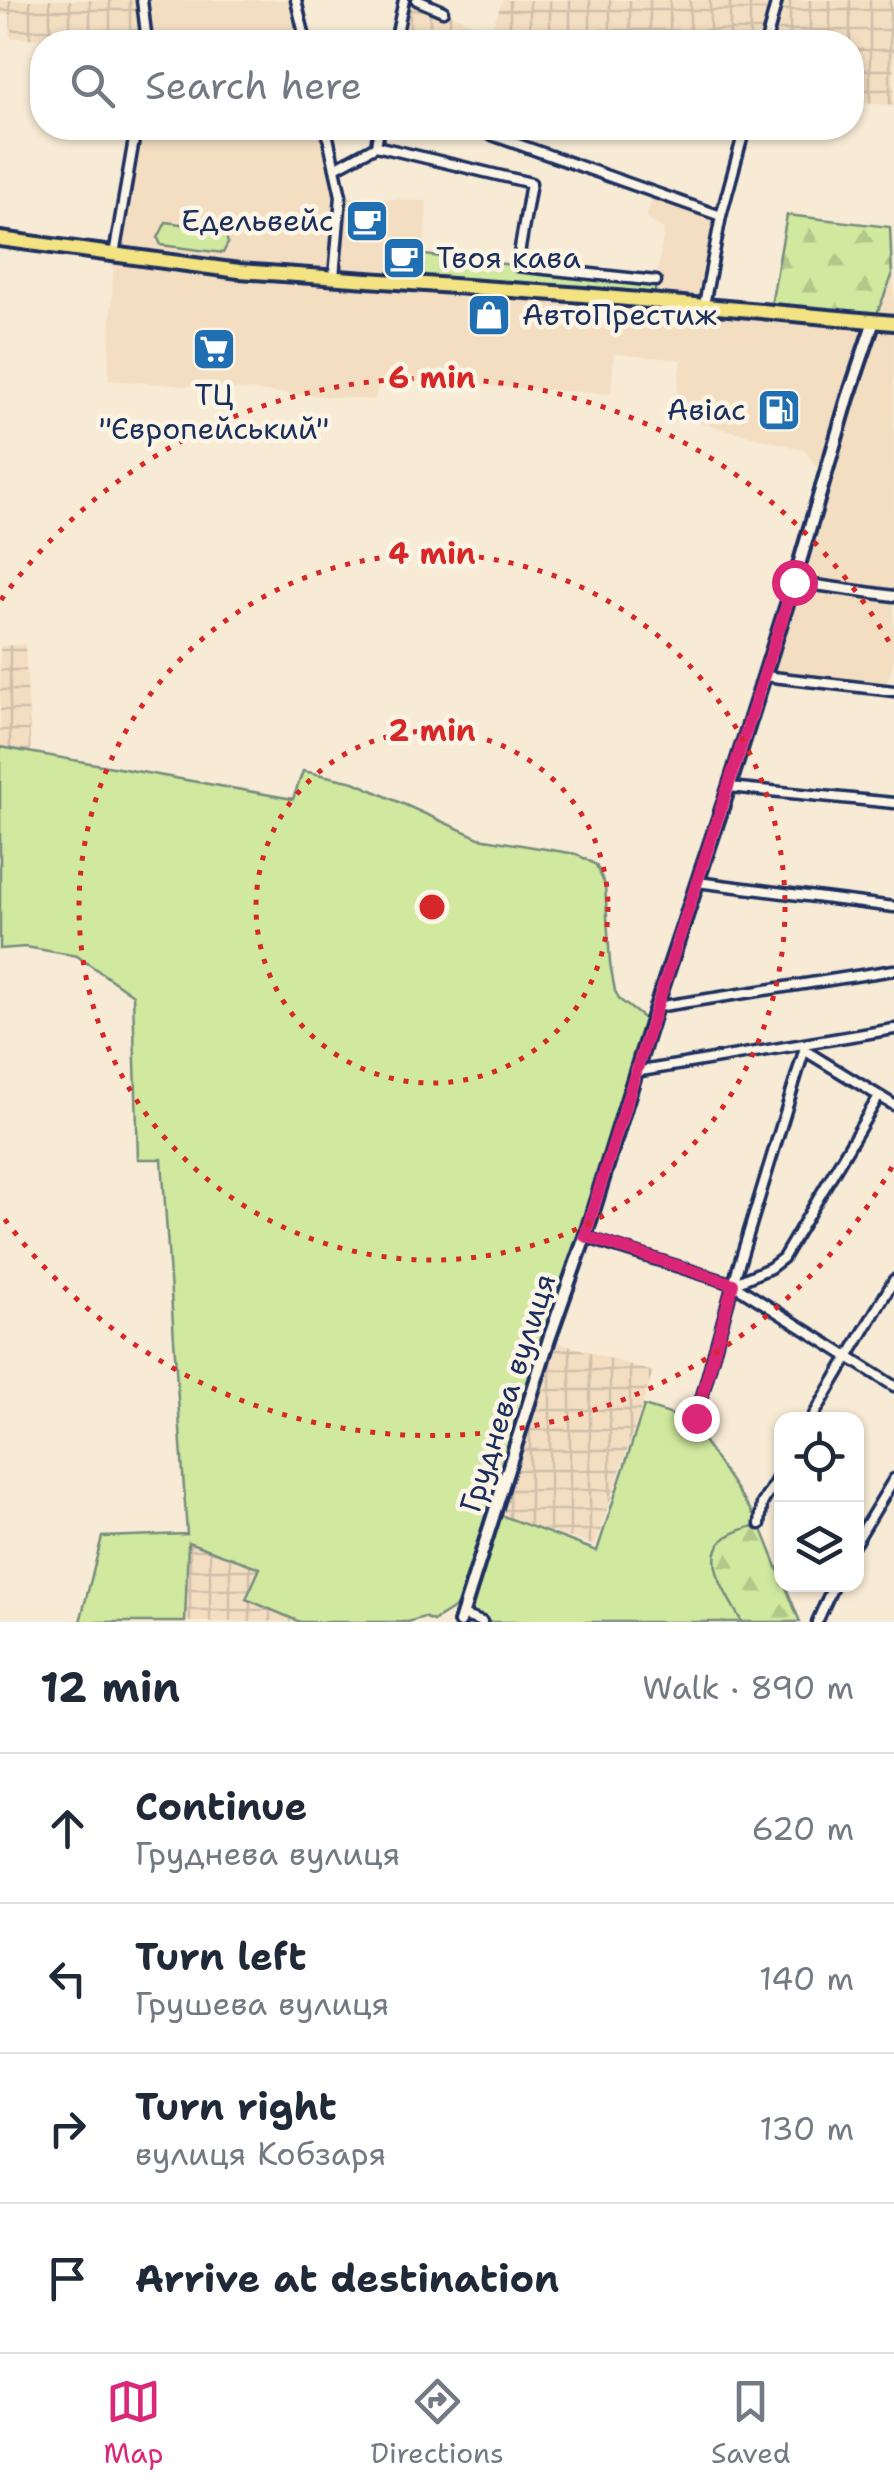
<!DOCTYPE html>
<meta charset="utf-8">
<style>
body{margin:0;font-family:"Shantell Sans",sans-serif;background:#f6f6f7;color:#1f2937}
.controls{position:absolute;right:30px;bottom:30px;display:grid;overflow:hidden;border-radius:20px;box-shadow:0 2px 8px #0004}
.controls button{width:90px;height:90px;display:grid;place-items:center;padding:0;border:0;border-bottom:2px solid #e0e1e3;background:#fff;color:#1f2937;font:50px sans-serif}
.stop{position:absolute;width:30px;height:30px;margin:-22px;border:8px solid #db2777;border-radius:50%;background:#fff}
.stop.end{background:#db2777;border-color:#fff;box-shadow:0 2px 10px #0008}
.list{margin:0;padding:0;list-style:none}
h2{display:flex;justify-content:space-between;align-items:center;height:130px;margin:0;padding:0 40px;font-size:42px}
h2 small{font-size:32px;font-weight:400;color:#747a83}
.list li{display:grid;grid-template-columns:65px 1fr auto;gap:30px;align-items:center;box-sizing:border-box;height:150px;padding:0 40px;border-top:2px solid #e0e1e3}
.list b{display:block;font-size:38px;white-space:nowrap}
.list p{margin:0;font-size:32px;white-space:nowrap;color:#747a83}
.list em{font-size:32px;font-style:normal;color:#747a83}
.icon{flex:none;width:55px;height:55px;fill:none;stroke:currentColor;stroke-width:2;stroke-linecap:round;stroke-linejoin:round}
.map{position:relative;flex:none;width:894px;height:1622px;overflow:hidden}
.search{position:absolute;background:#fff;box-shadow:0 2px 8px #0004;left:30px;right:30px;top:30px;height:110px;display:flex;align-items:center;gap:25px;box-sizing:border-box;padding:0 35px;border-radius:40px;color:#747a83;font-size:38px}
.sheet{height:730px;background:#fff}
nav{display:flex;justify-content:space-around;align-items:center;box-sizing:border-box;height:140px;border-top:2px solid #e0e1e3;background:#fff;font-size:28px;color:#747a83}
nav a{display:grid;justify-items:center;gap:5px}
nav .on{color:#db2777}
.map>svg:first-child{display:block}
.built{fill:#f3dec2}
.industrial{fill:url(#industrial-grid)}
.green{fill:#d0e99e;stroke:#768c7e;stroke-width:2.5}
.forest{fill:url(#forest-firs);stroke:#768c7e;stroke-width:2.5}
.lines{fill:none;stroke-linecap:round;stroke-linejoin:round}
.minor-casing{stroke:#1b2f5e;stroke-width:15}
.tertiary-casing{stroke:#1b2f5e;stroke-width:18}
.trunk-casing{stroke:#1b2f5e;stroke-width:20}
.minor{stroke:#fcf5e5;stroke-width:8}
.tertiary{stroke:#fcf5e5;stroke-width:10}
.trunk{stroke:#f4e382;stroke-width:12}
.route{stroke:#db2777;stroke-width:12}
.ring{fill:none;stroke:#d62828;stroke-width:5;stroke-dasharray:5 10}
.labels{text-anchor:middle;stroke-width:9;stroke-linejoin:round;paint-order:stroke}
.poi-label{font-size:30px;fill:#1b2f5e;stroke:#fcf5e5;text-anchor:end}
.street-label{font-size:30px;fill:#1b2f5e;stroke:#fcf5e5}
.centre{fill:#d62828;stroke:#fcf5e5;stroke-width:5}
.ring-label{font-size:30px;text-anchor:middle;font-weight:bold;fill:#d62828;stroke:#fcf5e5;stroke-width:9;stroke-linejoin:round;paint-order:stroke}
</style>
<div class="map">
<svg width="894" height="1622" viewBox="0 0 894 1622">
<defs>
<pattern id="industrial-grid" width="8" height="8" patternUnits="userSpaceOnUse" patternTransform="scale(2.5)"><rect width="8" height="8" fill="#f3dec2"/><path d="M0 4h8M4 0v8" fill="none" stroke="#d0bfa9"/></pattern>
<pattern id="forest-firs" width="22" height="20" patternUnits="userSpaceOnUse" patternTransform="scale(2.5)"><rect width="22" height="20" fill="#d0e99e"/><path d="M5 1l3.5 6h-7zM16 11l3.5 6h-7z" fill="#b2c88a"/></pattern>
</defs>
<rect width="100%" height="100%" fill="#f8ebd5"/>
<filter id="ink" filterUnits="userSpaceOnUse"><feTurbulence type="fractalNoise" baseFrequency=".01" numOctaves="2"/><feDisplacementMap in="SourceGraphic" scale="20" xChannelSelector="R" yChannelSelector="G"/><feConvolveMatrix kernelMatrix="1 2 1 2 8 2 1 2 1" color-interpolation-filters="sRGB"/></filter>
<g filter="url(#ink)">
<g class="built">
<path d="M142,0h154l10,42h-159z"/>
<path d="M136,128h190l15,68 86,5 -4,83 233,-3 8,-52 -18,-10 8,-28 67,25 -17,89 171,16 17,-45 2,1v382l-9,31 -121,-14 60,-199 -19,-27 -131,-34 7,-56 -67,-6 -3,40 -232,-15 -4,21 -267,-20 6,-125z"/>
</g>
<g class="industrial">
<path d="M0,0h136l5,42 -130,-4 -1,-23 -10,-1z"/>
<path d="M404,0h13l73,31 13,-31h391v106l-42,-4v-60h-457z"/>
<path d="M25,644l6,110 -31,-7v-101z"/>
<path d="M549,1339l104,33 -58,174 -100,-33z"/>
<path d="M187,1542l73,27 -14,30 54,23h-115z"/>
</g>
<g class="green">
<path d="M166,222l58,8 4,13 -5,10 -62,-8 -3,-7z"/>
<path d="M424,255l232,26 -2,20 -231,-16z"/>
<path d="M0,747l293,52 10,-28 51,11 125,56 97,16 20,11 9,20 5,78 5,28 5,9 30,23 -155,490 102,38 47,-145 45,14 71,104 -35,14 -8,37 25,47h-260l-20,-7 3,-14 -32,20 -9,-4 -16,5h-108l-54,-23 14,-31 -72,-26 -3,80h-105l22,-85 85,-3 -25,-375h-24l-5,-164 -56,-39 -51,-9 -26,2z"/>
</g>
<g class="forest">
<path d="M787,215l103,12 2,49 -18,45 -104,-10z"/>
<path d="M760,1524l21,53 1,7 3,1 15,37h-58c-11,-20 -41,-61 -19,-82 9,-9 26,-12 37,-16z"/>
</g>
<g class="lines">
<g class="minor-casing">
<g id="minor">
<path d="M142,0l5,42"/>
<path d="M296,0l10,42"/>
<path d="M417,0l26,11"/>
<path d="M395,42l9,-42"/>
<path d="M766,42l11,-42"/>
<path d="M326,128l15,68 -7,81"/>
<path d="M472,128l249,88"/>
<path d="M376,146l3,-18"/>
<path d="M335,168l41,-22 155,37 -14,83 139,15"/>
<path d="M114,255l22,-127"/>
<path d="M704,305l17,-89 24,-88"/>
<path d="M794,582l100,14"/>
<path d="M764,676l130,15"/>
<path d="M729,787l165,16"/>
<path d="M697,882l197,25"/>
<path d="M656,1007l238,-37"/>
<path d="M804,1050l90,55"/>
<path d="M635,1072l259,-43"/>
<path d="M585,1237l148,47 161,102"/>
<path d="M733,1284l37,-16 13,-10 96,-162"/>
<path d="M696,1418l37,-134 71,-233"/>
<path d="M811,1420l83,-140"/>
<path d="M760,1524l2,-20 20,-34"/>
<path d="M856,1542l38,-63"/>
<path d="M462,1615l20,7"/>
<path d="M817,1622l17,-38"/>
</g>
</g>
<g class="tertiary-casing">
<path id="tertiary" d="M460,1622l89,-283 36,-102 71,-230 73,-220 65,-205 54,-184 26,-77"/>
</g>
<g class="trunk-casing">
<path id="trunk" d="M0,239l239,32 344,24 311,28"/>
</g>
<use href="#minor" class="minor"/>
<use href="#tertiary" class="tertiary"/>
<use href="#trunk" class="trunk"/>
</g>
</g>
<g class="lines" filter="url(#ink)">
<path class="route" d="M696,1418l37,-134 -148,-48c66,-219 140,-436 209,-654"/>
</g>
<g class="ring">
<circle cx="432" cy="907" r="176"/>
<circle cx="432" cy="907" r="353"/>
<path d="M892 1167A529 529 0 0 1 1 1214M1 600A529 529 0 0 1 892 647"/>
</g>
<defs>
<g id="cafe-square" transform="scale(2.25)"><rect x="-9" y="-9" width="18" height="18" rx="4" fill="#1f6fb2" stroke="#fcf5e5"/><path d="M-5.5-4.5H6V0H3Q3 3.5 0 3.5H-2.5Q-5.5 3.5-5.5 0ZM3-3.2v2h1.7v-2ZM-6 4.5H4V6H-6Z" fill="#fff"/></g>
<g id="shop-square" transform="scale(2.25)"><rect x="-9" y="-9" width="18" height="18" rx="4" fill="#1f6fb2" stroke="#fcf5e5"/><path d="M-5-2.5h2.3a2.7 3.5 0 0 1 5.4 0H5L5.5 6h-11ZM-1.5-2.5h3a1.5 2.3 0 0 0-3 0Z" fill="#fff"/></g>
<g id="supermarket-square" transform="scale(2.25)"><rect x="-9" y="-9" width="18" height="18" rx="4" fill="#1f6fb2" stroke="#fcf5e5"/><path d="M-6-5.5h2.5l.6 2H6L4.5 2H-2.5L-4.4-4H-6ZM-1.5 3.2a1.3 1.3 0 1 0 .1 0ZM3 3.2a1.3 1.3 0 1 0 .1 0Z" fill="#fff"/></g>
<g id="fuel-square" transform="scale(2.25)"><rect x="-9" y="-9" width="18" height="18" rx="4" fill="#1f6fb2" stroke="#fcf5e5"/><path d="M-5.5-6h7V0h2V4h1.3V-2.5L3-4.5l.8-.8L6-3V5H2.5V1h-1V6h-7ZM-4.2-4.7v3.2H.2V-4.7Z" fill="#fff"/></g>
</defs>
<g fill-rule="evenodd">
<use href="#cafe-square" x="367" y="221"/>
<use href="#cafe-square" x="404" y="258"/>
<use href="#shop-square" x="489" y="315"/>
<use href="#supermarket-square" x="214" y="349"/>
<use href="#fuel-square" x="779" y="410"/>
</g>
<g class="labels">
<g class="poi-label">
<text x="334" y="231">Едельвейс</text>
<text x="436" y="268" text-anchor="start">Твоя кава</text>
<text x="522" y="325" text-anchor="start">АвтоПрестиж</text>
<text x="214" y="405" text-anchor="middle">ТЦ<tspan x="214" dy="34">"Європейський"</tspan></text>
<text x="746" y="420">Авіас</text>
</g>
<g class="street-label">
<text transform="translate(508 1393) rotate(-72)" y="10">Груднева вулиця</text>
</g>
</g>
<circle cx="432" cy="907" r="15" class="centre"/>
<g class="ring-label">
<text x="432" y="388">6 min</text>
<text x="432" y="564">4 min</text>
<text x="432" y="741">2 min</text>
</g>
</svg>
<div class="controls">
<button><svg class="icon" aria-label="locate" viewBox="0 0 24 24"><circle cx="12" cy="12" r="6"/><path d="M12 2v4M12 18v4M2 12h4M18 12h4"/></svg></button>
<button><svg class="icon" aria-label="layers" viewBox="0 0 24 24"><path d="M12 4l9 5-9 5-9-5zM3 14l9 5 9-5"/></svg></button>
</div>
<div class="stop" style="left:794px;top:582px"></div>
<div class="stop end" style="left:696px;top:1418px"></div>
<div class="search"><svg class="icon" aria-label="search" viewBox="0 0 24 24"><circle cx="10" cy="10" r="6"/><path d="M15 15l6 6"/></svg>Search here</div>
</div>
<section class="sheet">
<h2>12 min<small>Walk · 890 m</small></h2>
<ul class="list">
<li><svg class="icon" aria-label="ahead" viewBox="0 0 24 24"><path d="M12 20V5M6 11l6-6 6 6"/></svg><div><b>Continue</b><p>Груднева вулиця</p></div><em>620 m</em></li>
<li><svg class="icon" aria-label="left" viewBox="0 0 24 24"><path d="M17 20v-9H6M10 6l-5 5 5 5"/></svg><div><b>Turn left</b><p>Грушева вулиця</p></div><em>140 m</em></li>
<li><svg class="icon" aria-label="right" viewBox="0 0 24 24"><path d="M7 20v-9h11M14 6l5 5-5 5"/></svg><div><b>Turn right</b><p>вулиця Кобзаря</p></div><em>130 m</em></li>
<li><svg class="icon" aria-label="arrive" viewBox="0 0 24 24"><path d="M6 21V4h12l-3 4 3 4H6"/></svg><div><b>Arrive at destination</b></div></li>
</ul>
</section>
<nav>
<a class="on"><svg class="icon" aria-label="map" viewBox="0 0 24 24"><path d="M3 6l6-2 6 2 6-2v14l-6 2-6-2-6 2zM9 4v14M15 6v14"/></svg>Map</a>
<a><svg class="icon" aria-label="directions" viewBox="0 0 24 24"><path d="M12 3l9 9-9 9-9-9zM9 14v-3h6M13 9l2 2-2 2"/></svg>Directions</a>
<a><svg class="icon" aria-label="saved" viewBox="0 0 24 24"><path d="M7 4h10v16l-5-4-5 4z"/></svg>Saved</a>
</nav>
